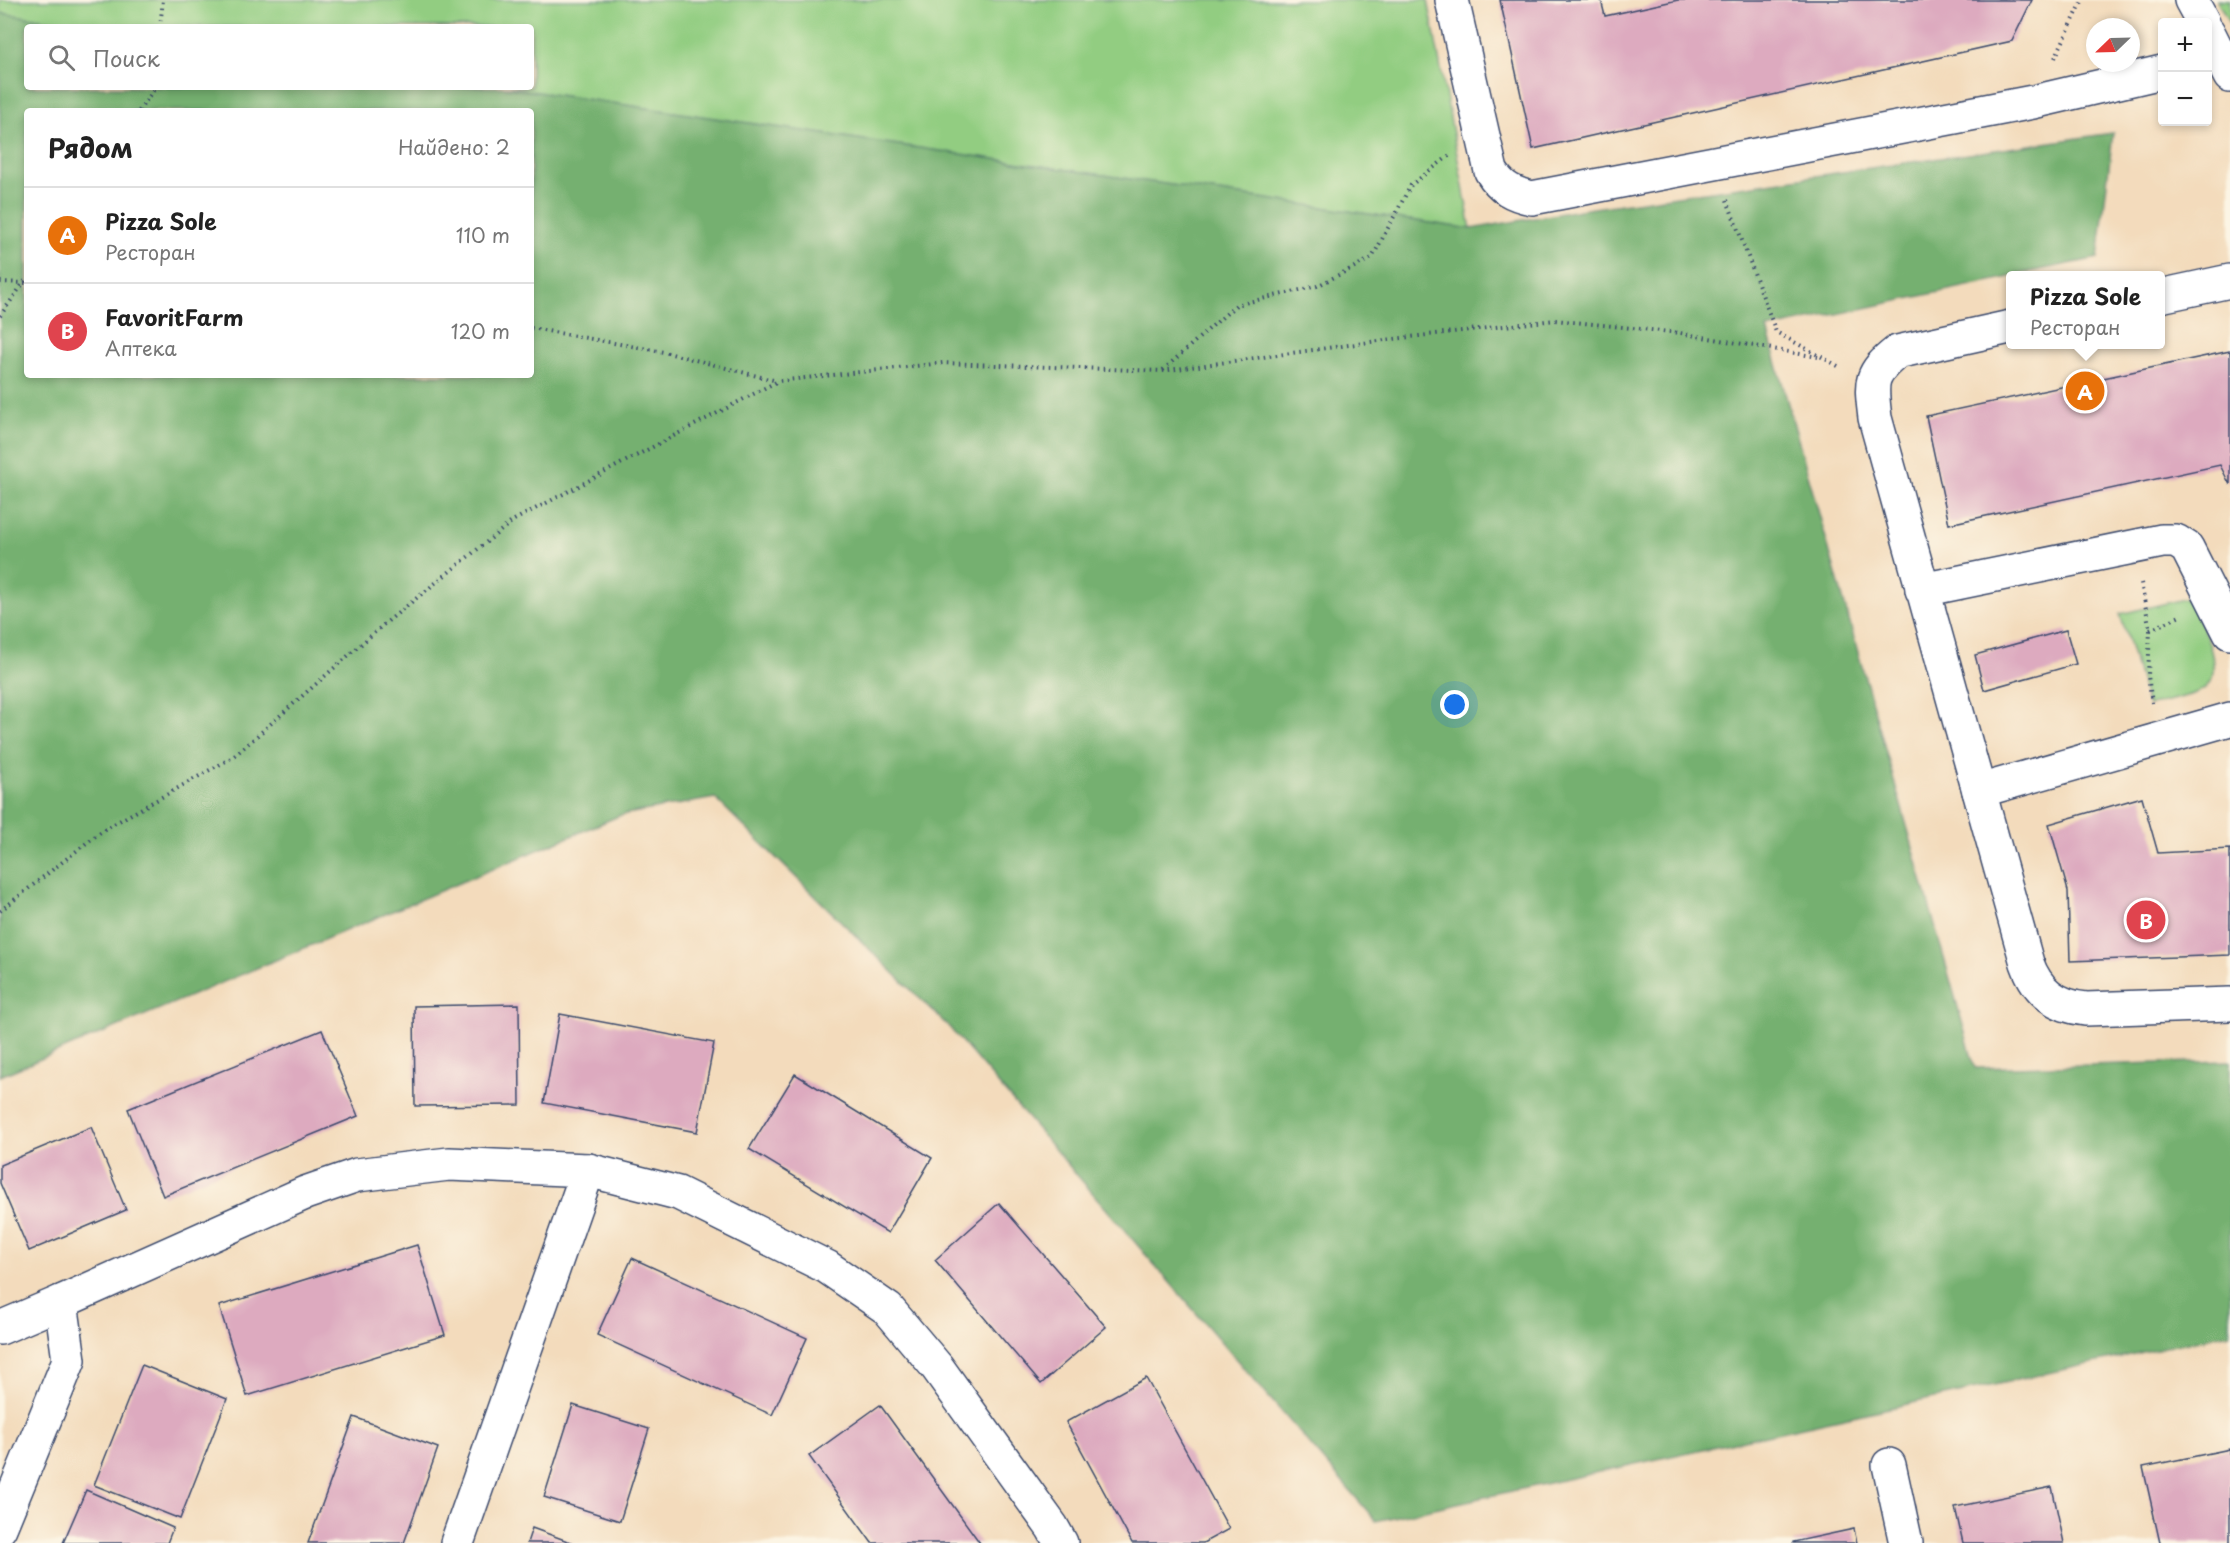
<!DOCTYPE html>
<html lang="ru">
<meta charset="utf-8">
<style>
body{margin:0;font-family:"Playpen Sans",sans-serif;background:#f6f6f6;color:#222}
.controls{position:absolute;right:18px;top:18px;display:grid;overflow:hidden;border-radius:6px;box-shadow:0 3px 9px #0003}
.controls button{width:54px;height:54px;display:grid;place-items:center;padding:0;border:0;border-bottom:2px solid #e0e0e0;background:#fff;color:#222;font:30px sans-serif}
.compass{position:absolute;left:2086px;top:18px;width:54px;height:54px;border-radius:50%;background:#fff;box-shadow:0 3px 9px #0003;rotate:247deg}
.you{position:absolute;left:1455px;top:705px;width:21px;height:21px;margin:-15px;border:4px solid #fff;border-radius:50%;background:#1a73e8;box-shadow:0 0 0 9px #1a73e833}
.badge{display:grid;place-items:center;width:39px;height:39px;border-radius:50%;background:#d1495b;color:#fff;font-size:20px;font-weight:700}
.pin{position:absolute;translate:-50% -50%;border:3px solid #fff;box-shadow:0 2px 6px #0006}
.popup{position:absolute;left:2006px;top:271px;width:159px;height:78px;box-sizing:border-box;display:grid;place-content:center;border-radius:6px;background:#fff;filter:drop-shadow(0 2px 4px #0005);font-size:20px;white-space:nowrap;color:#767676}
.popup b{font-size:22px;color:#222}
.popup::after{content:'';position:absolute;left:50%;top:100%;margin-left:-12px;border:12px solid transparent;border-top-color:#fff}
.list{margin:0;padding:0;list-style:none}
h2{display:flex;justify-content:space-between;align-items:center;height:78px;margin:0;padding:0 24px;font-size:26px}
h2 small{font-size:20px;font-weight:400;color:#767676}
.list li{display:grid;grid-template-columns:39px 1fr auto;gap:18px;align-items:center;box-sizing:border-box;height:96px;padding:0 24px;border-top:2px solid #e0e0e0}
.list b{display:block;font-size:22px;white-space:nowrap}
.list p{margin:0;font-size:20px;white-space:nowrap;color:#767676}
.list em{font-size:20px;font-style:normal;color:#767676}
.icon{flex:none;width:33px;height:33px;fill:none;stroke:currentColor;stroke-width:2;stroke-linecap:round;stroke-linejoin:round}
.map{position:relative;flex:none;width:2230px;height:1543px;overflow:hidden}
.search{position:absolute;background:#fff;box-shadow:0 3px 9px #0003;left:24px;top:24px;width:510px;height:66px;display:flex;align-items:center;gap:15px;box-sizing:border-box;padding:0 21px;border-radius:6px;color:#767676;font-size:22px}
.panel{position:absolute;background:#fff;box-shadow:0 3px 9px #0003;left:24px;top:108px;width:510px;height:270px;border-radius:6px}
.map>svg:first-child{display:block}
.green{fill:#92cd81;stroke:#567e70;stroke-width:1.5}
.forest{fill:#75b06f;stroke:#487066;stroke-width:1.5;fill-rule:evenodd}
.building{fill:#ddaabf}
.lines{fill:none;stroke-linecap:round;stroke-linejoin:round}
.minor-casing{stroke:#3b496c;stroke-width:36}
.path{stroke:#3b496c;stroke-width:4;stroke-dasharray:1.5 4.5;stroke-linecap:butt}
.minor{stroke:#fff;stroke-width:33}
</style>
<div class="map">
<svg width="2230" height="1543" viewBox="0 0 2230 1543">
<rect width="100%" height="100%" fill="#fcf5e5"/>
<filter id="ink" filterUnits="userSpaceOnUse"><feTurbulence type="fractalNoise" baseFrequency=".0167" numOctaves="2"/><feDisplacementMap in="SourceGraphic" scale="12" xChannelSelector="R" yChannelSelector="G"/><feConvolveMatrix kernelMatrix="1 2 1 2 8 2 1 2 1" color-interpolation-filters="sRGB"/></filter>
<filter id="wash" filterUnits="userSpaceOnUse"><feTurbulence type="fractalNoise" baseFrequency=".008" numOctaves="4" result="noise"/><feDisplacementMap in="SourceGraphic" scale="24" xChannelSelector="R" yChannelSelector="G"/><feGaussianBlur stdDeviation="1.35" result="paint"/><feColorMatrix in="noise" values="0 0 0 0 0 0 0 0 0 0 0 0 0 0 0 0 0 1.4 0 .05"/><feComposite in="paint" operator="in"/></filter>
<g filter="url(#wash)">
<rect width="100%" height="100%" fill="#f3dbbc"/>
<g class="green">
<path d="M0,0h1428l43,229 -968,-142h28v-60h-438l-93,-14z"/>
<path d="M2217,0h13v25z"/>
<path d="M2188,598c11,22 42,75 14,92 -16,8 -37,11 -54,16l-28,-92z"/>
</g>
<path class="forest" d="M0,13l93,14h-66v60h476l968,142 109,-19 533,-77 -15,125 -88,18v1l-243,52 208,739 255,-7v272l-854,188 -427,-494 -234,-229 -94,17 -621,261zM27,111h504v264h-504z"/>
<g id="blocks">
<g class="building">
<path d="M1500,0h101l4,16 73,-16h354l-20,41 -479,108z"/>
<path d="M2230,351v134l-10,-20 -271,59 -23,-108z"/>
<path d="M2066,630l10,34 -92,26 -9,-35z"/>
<path d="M2142,797l16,56 72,-4v106l-160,6 -2,-70 -19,-67z"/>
<path d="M519,1004l1,101 -105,1 -1,-100z"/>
<path d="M560,1014l154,29 -17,89 -153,-29z"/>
<path d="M322,1030l36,86 -195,80 -35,-87z"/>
<path d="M795,1074l137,84 -44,75 -139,-84z"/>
<path d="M91,1127l35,83 -97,41 -29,-68v-18z"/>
<path d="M999,1203l107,124 -65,57 -106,-124z"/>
<path d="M417,1245l28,90 -198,61 -28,-90z"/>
<path d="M632,1258l175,80 -35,77 -175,-80z"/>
<path d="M142,1365l85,34 -47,120 -86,-34z"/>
<path d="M1146,1378l83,151 -26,14h-71l-66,-121z"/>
<path d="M573,1405l76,24 -29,92 -76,-24z"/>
<path d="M880,1405l100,138h-108l-63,-87z"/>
<path d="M354,1417l84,31 -34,95h-96z"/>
<path d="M2230,1449v94h-70l-17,-76z"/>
<path d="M2052,1487l12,56h-101l-8,-36z"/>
<path d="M86,1490l87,38 -6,15h-104z"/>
<path d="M532,1528l41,15h-46z"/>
<path d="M1854,1529l3,14h-64v-1z"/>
</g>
</g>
</g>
<g filter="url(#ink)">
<use href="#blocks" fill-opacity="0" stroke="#3b496c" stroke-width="1.5"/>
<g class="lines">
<g class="minor-casing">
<g id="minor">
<path d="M1452,0l39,171c10,17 22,23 41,27l501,-96 129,-30"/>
<path d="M2191,0l12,22"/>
<path d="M2208,32l22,44"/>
<path d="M2160,296l70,-15"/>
<path d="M2010,327l-113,25c-29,23 -26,31 -22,66l152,545c10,28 29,43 59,46l144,-5"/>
<path d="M1922,590l240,-49h14l11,7 43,85"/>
<path d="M1979,791l251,-72"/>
<path d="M0,1328l61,-26"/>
<path d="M1889,1465l17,78"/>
<path d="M0,1528l69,-168 -8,-58 244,-109 52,-18 92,-11 139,6"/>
<path d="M457,1543l131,-373 90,23 149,74 61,42 49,58 115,160 9,16"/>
</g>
</g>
<g class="path">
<path d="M160,27l3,-27"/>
<path d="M2055,58l28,-58"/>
<path d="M139,111l14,-20v-4"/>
<path d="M1727,200l49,132 62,34"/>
<path d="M0,282l27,1"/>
<path d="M0,316l27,-38"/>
<path d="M531,328l133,24 113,29"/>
<path d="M1163,370l73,-65 81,-19 55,-28 39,-73 38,-29"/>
<path d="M2141,583l9,47 -2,46 4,27"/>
<path d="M2150,630l30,-14"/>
<path d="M0,911l103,-81 130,-73 150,-132 131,-105 264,-139 165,-18 219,8 223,-31 170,-20 125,13 138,24"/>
</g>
<use href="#minor" class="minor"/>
</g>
</g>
</svg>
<div class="controls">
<button>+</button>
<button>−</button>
</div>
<svg class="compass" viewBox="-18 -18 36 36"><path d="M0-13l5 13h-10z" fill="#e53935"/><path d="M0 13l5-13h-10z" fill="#767676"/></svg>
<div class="you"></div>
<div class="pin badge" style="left:2085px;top:391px;background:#e8710a">A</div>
<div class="popup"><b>Pizza Sole</b>Ресторан</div>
<div class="pin badge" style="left:2146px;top:920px;background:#e0444e">B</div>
<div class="search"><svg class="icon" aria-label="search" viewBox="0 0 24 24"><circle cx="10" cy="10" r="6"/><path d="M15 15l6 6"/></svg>Поиск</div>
<section class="panel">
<h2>Рядом<small>Найдено: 2</small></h2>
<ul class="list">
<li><span class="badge" style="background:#e8710a">A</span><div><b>Pizza Sole</b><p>Ресторан</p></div><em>110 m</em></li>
<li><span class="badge" style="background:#e0444e">B</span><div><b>FavoritFarm</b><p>Аптека</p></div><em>120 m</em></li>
</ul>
</section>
</div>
